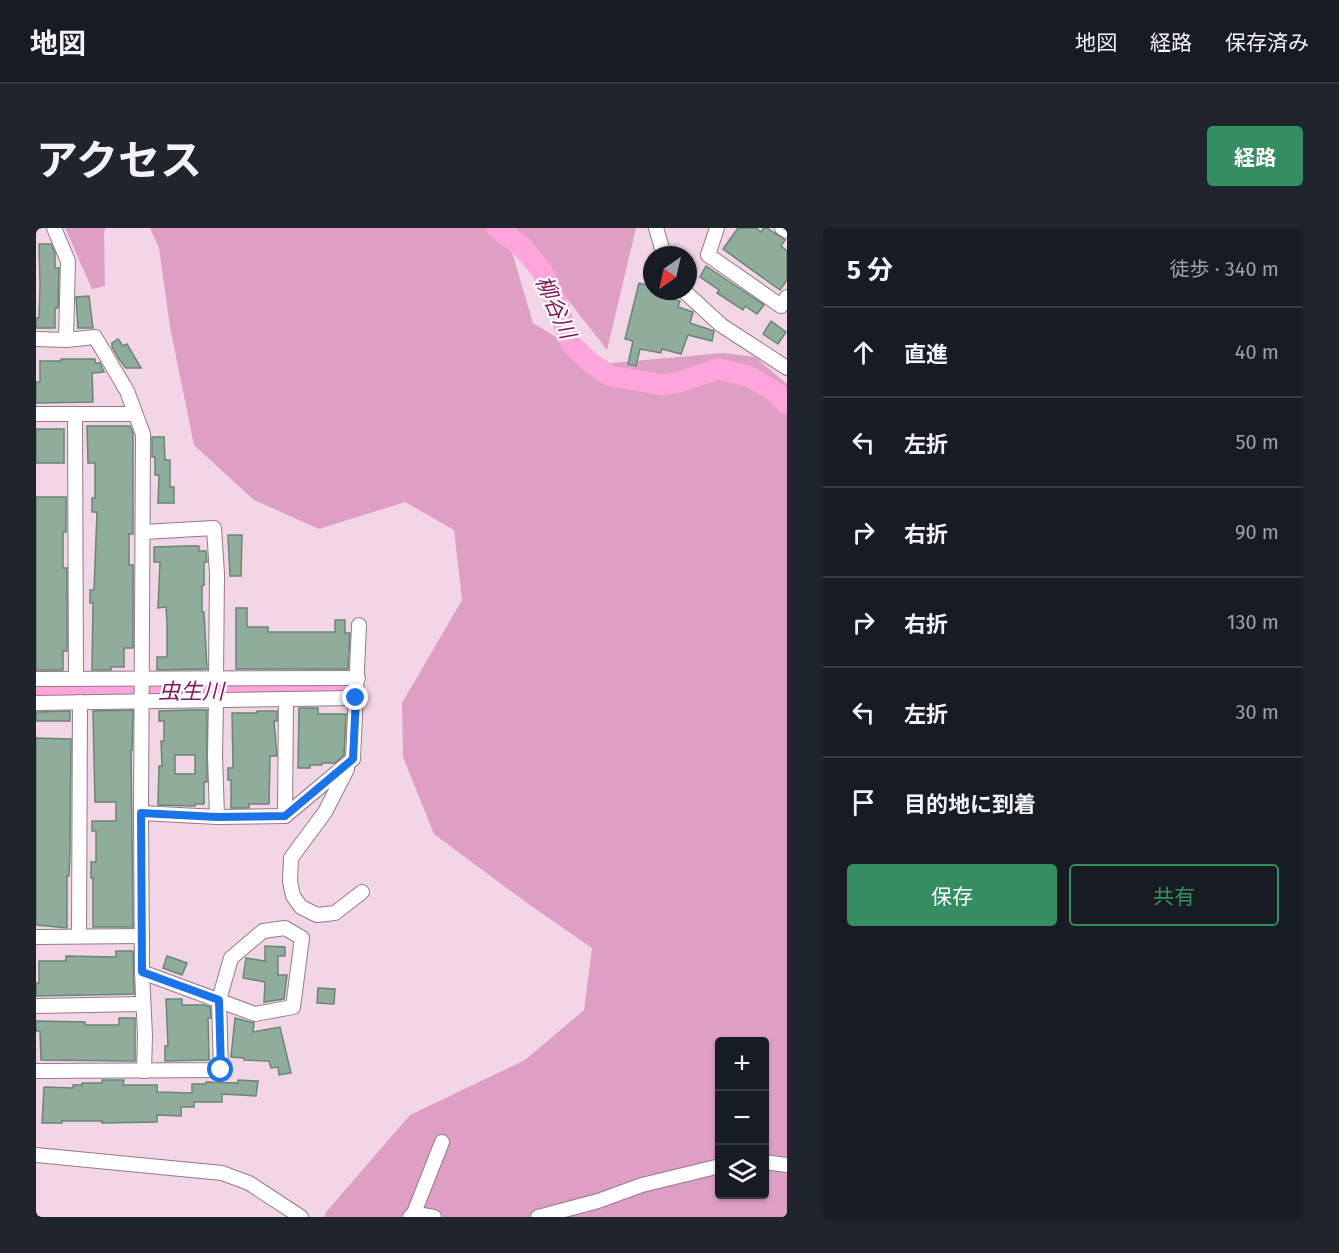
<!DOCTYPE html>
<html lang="ja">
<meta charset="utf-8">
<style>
body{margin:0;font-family:"Fira Sans","Noto Sans JP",sans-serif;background:#20242c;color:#f1f3f6}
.controls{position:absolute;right:18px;bottom:18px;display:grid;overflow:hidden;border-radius:6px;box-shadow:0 2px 4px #0004}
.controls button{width:54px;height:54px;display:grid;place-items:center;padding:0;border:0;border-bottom:2px solid #363941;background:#171b24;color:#f1f3f6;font:30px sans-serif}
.compass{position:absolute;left:607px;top:18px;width:54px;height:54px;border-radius:50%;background:#171b24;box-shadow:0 2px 4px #0004;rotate:214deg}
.stop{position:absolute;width:18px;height:18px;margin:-14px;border:4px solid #1a73e8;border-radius:50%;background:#fff}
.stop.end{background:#1a73e8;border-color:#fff;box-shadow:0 2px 6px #0008}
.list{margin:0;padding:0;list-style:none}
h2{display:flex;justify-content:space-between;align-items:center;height:78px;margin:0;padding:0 24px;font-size:26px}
h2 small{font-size:20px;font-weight:400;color:#9ea1a6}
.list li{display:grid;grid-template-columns:39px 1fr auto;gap:18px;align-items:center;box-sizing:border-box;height:90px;padding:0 24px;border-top:2px solid #363941}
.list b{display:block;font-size:22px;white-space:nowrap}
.list em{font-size:20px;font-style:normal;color:#9ea1a6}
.actions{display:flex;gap:12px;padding:18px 24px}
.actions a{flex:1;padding:14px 0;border:2px solid #358d62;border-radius:6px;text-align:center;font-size:21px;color:#358d62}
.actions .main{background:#358d62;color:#fff}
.icon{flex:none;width:33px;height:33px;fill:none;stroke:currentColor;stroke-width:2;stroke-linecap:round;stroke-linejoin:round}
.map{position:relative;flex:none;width:751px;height:989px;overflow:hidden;border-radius:6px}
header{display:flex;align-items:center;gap:36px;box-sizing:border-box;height:84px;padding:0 30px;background:#171b24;border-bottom:2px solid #363941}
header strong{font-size:28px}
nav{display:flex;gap:33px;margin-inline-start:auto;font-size:21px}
.intro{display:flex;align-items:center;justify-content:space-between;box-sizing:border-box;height:144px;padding:0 36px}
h1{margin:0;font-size:42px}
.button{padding:15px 27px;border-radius:6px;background:#358d62;color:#fff;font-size:21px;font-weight:700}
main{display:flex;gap:36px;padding:0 36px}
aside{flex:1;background:#171b24;border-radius:6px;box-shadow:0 2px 4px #0004}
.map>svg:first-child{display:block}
.green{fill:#df9fc5;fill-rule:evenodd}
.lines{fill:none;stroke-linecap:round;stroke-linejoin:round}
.river{stroke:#fea5dc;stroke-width:21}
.building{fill:#90ac9b;stroke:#6a8575;stroke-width:1.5;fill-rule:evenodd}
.minor-casing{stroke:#947989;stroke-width:16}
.minor{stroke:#fff;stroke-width:14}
.route{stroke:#1a73e8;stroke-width:8}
.labels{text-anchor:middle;stroke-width:4.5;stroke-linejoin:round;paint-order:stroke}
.water-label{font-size:22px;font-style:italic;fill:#801b62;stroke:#fff}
</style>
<header>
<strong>地図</strong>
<nav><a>地図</a><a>経路</a><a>保存済み</a></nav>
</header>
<div class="intro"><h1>アクセス</h1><a class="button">経路</a></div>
<main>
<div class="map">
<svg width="751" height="989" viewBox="0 0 751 989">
<rect width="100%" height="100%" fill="#f3d6e6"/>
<g class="green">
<path d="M29,0h41l-2,4 1,54 -13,3z"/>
<path d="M114,0h355l28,95 67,41 123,-11 32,4 32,27v833h-463l3,-6 83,-96 115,-55 59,-50 8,-62 -65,-45 -93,-69 -31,-77 -1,-54 60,-103 -8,-70 -49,-28 -86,27 -65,-29 -60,-55 -24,-118 -11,-79zM684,814h44v152h-44z"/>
<path d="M476,0h124l-29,122z"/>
</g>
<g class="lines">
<g class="river">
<path d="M461,0l24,18 21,25 16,34 9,30 5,10 19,18 19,13 53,9 16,-3 39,-13 30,7 29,17 10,11"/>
<path d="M0,463l310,-1"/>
</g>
</g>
<g class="building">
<path d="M702,0h18l5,4 3,-4h3l18,12 -4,6 6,5v29l-7,10 -57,-41z"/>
<path d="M3,16h12l4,9v15h4l-1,40h-3v20h-19v-10h3l1,-32z"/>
<path d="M670,38l58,39 -7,9 -12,-8 -2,4 -26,-17 2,-3 -19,-13z"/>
<path d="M603,55l13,3v5h14l-2,6 16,4 -2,6 15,5 -3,11 24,8 -2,10 -24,-6 -7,19 -19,-5 -1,4 -21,-4 -4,17 -8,-2 5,-23 -8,-2z"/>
<path d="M53,68l4,32h-15l-2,-31z"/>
<path d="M735,93l15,11 -8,12 -15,-10z"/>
<path d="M82,111l5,7 4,-2 14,24h-15l-7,-9 -7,-12v-4z"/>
<path d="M25,131h34v4h5l4,9 -12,1 1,29 -57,1v-21h4v-21h21z"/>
<path d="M51,198h43l3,7v101h-4v31h4v83h-9v19h-13v3h-19l1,-67h-3v-13h4l3,-78h-5v-14h3v-35h-7z"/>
<rect x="0" y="201" width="28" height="34"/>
<path d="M116,209h12l1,23h5v27h4v16h-16l1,-28h-4v-18h-3z"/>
<path d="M0,269h30v35h-3v36h4v83h-4v19h-27z"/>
<path d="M192,307h14l-1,41h-11z"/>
<path d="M149,318h14v5h7l1,11h-3v23l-2,1v26h2l3,57 -50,1v-13h10v-34l-1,-16 -8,1 2,-46h-6v-15z"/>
<path d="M200,380h11v19h21v5h67v-12h10v13h5l-2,36h-112z"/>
<path d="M263,480h19v6h28l-2,41 -9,8h-13v2h-12v3h-12z"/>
<path d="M97,482l-1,40h-1l2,177h-40v-49h-2v-16h5v-31h-4v-10h24v-19h-21l-2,-91z"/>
<path d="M153,482h18v72h-3v22h-9v2l-37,-1 1,-39h3l-1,-25h3v-20h-5v-10zM139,527h20v19h-20z"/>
<path d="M34,483v10h-34v-9z"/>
<path d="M221,483h20v10h-3l3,35h-7l-1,48h-20v4h-18v-28h-3v-12h5l-1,-55h25z"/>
<path d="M0,510l35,1 -1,114 -1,23h-2v52l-31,-3z"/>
<path d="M229,718l20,1v9h-7v19h9l-3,24 -20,3 1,-20 -22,-4 3,-20 19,3z"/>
<path d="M80,723h17l1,43 -98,2v-13h3v-22h27v-5l50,1z"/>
<path d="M131,728l20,7 -5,12 -19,-7z"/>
<path d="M282,760l17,1 -1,15 -17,-1z"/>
<path d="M130,771h16v6h22l6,2 1,11h-3l1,42 -44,1v-15h3z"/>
<path d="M83,790h16v43l-94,-1 -1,-29h-4v-10l49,1v3h34z"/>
<path d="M199,790l19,5 -1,9 27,-5 11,46 -12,2 -1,-8 -7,1 -2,-7 -25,-1v-2l-13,-1z"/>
<path d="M66,852h22l-1,5h34v7l35,1v-9h14v-2l32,1v-3l20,1 -2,15 -34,-2v8h-28v5h-13v9l-24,-1v7l-55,1v-2h-40v2h-20l2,-36 29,1v-3h9v-2h20z"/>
</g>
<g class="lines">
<g class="minor-casing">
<g id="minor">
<path d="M18,0l14,33 -2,79 29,-3 32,54 16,43 -2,379"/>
<path d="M620,0l8,27"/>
<path d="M681,0l-9,27 73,51 6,-9"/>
<path d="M746,0l5,3"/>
<path d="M648,63l37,34 66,43"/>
<path d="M0,111l30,1"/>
<path d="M0,186h99"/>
<path d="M39,186l1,265"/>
<path d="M107,304l71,-4 3,46 -1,104"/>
<path d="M0,451l322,-1"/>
<path d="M180,472l-1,55 2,62"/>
<path d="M0,475l320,-5"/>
<path d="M311,541l-22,43 -34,46 -1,23 3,15 8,11 16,8 18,-2 27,-21"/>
<path d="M249,588l1,-117"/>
<path d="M43,707l1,-233"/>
<path d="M0,709l106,-1"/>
<path d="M106,744l3,64 -1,35"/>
<path d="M0,778l107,-2"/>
<path d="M0,843l185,-1 -2,-70 12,-42 32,-27 22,-3 17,10 -9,69 -38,7 -113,-42 -1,-159 76,4 68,-1 68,-57 6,-134"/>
<path d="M0,927l186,18 27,10 52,34"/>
<path d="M728,934l23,3"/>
<path d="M378,985l20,4"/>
<path d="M374,989l4,-4 28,-71"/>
<path d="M502,989l60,-16 44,-16 78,-19"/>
</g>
</g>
<use href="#minor" class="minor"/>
</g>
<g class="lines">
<path class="route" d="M185,842l-2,-70 -77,-28 -1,-159 76,4 68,-1 68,-57 3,-61"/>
</g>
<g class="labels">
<g class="water-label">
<text transform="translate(520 79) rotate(66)" y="8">柳谷川</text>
<text x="155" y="471">虫生川</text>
</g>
</g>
</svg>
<div class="controls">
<button>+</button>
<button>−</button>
<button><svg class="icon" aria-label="layers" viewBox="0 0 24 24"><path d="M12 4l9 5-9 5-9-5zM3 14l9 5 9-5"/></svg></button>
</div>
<svg class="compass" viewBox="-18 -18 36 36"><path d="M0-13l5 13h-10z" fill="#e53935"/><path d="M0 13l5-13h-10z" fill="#9ea1a6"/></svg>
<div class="stop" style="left:185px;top:842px"></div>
<div class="stop end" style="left:320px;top:470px"></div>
</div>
<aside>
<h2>5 分<small>徒歩 · 340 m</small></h2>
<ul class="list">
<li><svg class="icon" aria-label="ahead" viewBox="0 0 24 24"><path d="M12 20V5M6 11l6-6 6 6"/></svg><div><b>直進</b></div><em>40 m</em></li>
<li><svg class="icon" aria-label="left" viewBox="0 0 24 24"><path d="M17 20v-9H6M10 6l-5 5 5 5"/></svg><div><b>左折</b></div><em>50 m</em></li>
<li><svg class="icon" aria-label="right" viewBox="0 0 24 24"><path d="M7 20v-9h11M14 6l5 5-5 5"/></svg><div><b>右折</b></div><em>90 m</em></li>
<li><svg class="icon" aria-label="right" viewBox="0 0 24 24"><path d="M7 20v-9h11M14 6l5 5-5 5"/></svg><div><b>右折</b></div><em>130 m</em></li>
<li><svg class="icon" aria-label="left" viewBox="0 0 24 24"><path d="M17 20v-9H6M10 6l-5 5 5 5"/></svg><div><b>左折</b></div><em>30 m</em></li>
<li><svg class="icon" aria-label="arrive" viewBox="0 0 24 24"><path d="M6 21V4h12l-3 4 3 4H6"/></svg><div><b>目的地に到着</b></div></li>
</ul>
<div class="actions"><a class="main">保存</a><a>共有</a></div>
</aside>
</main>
